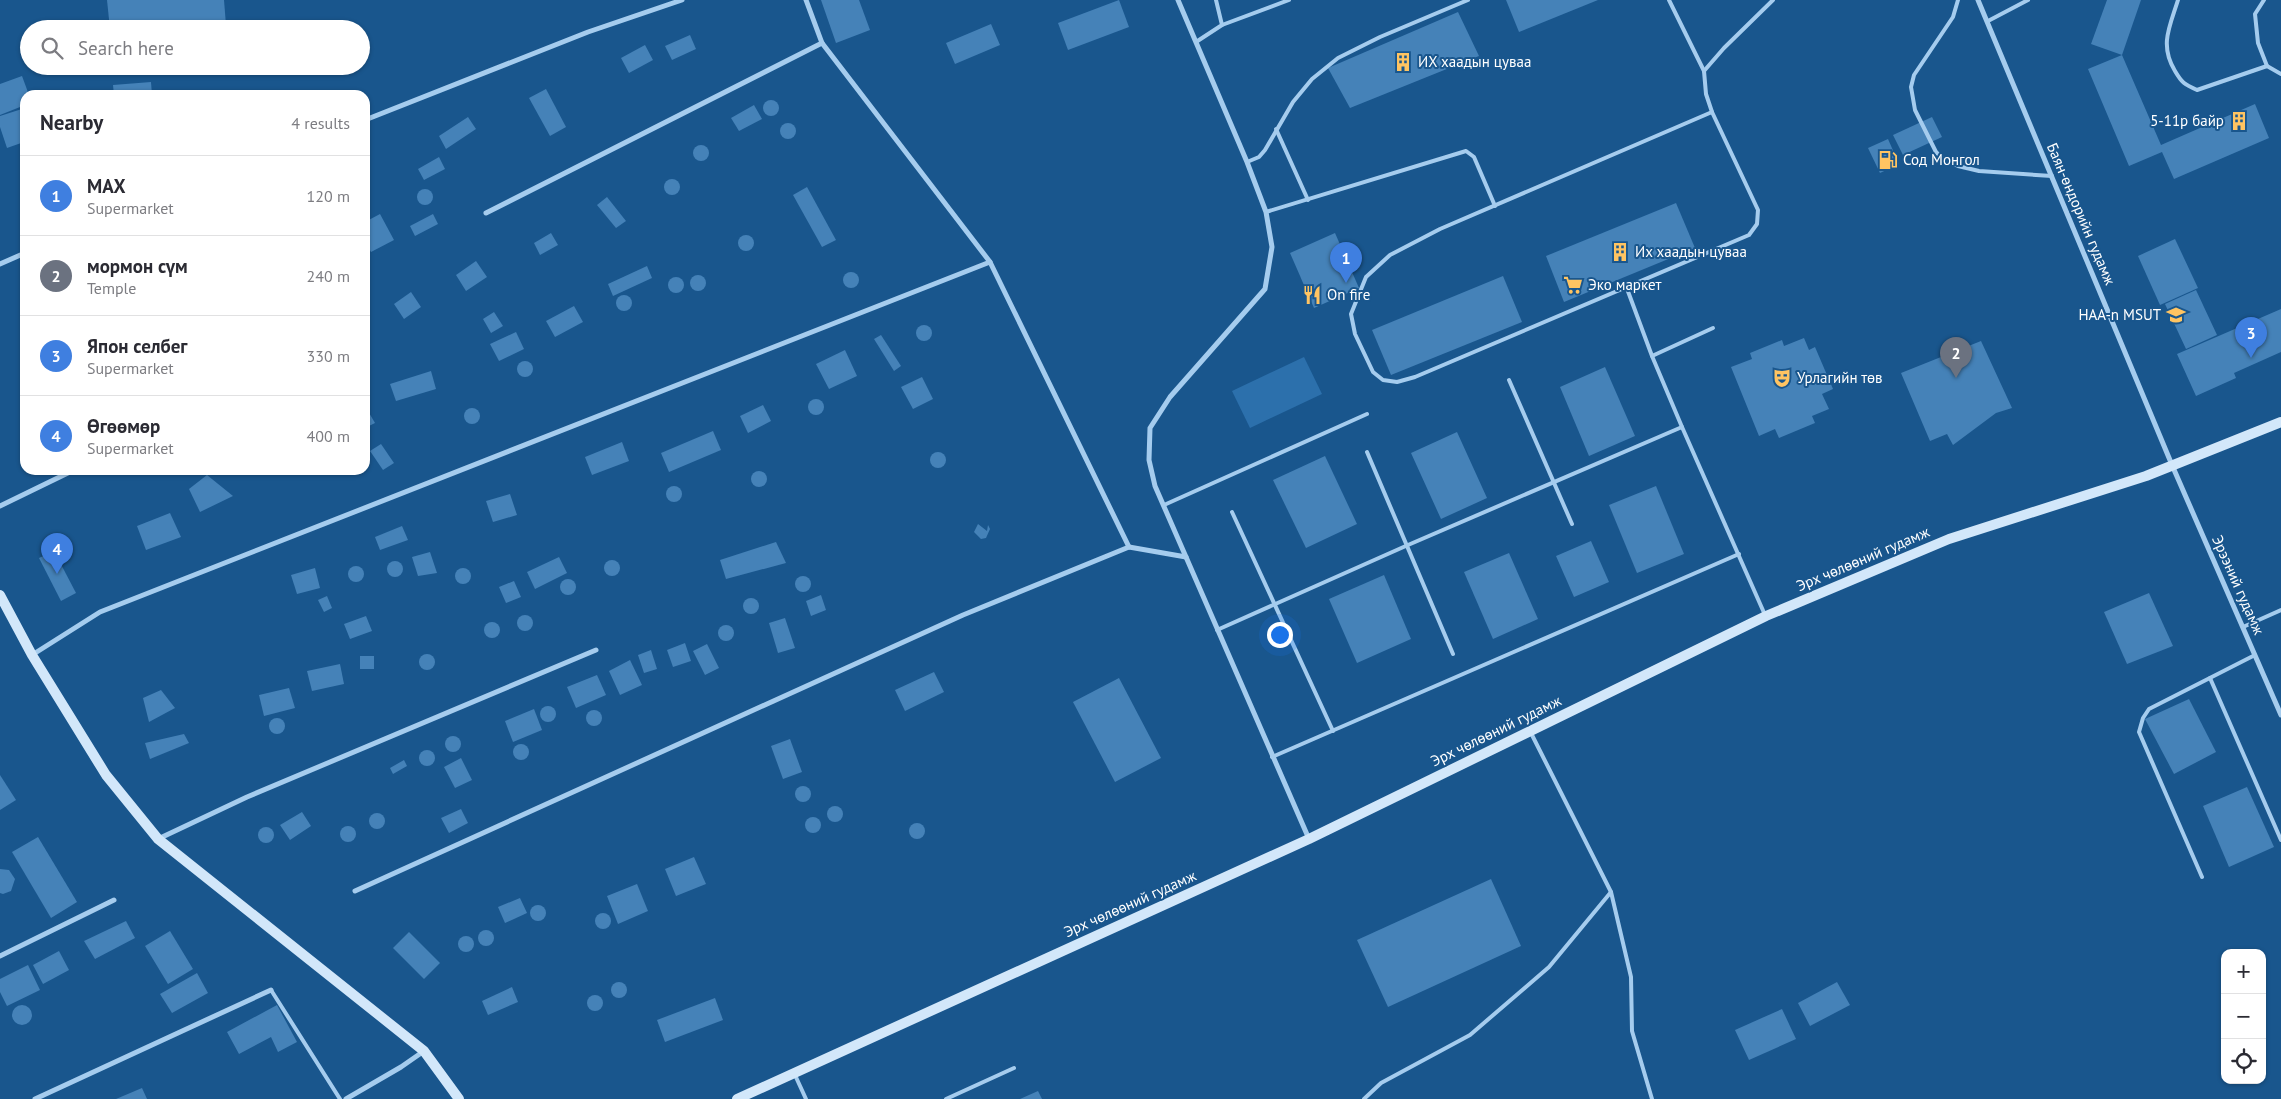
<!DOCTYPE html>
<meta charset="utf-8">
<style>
body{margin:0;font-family:"PT Sans",sans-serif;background:#f2f2f3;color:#2b2b33}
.controls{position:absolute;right:15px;bottom:15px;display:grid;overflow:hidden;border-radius:10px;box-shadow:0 1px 4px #0004}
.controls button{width:45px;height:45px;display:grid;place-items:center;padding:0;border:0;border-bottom:1px solid #e1e1e2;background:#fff;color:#2b2b33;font:25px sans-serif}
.you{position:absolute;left:1279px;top:634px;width:18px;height:18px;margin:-12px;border:4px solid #fff;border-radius:50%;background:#1a73e8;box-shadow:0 0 0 8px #1a73e833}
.badge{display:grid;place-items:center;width:32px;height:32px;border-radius:50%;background:#111827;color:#fff;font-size:16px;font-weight:700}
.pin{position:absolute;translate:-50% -41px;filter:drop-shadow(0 1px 2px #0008)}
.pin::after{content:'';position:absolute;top:26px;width:18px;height:15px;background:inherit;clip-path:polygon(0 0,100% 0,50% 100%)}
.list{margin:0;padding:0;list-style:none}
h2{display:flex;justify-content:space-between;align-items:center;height:65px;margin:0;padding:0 20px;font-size:21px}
h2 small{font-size:16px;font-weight:400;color:#7c7c81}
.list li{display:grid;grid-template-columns:32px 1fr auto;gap:15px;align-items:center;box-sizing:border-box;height:80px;padding:0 20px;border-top:1px solid #e1e1e2}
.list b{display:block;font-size:19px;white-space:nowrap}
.list p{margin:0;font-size:16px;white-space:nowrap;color:#7c7c81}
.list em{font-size:16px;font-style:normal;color:#7c7c81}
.icon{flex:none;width:28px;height:28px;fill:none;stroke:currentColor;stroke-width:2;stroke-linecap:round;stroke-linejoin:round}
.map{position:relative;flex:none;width:2281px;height:1099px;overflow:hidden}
.search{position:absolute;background:#fff;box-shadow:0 1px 4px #0004;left:20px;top:20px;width:350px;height:55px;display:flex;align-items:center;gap:12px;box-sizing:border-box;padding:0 18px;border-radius:28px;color:#7c7c81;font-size:19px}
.panel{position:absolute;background:#fff;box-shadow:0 1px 4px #0004;left:20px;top:90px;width:350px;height:385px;border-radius:15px}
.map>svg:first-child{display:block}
.green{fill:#2c70ac}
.building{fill:#4582b8}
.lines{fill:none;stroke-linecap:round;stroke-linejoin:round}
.lane{stroke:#a5ccee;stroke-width:4}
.street{stroke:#a5ccee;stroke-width:5}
.secondary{stroke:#d2e7fa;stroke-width:10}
.labels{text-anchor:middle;stroke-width:4;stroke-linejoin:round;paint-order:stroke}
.poi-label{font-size:15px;fill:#fff;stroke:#19568d;text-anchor:start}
.street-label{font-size:15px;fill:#fff;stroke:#19568d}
</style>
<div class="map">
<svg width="2281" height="1099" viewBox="0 0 2281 1099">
<rect width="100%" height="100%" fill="#19568d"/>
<path class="green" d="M1304,357l18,37 -72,34 -18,-37z"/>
<g class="building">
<path d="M107,0h117l2,25 -54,4h-62z"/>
<path d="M821,0h38l11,30 -34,13z"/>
<path d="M1119,0l10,27 -61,23 -10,-27z"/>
<path d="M1506,0h92l-79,32z"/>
<path d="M2107,0h34l-19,55 -31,-11z"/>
<path d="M1458,12l21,44 -129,52 -22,-40z"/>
<path d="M299,20l1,9h-44l-1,-3z"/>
<path d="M991,24l9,21 -45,19 -9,-21z"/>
<path d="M690,35l6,14 -24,11 -7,-14z"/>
<path d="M645,45l8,15 -24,13 -8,-15z"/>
<path d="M2122,55l39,90 94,-41 14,34 -95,41 -12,-27 -33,14 -41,-97z"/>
<path d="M22,76l7,19h-4v10l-25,10v-31z"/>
<path d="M151,82l1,13h-38l-1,-10z"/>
<path d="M546,89l20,38 -16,9 -21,-38z"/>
<circle cx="771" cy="108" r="8"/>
<path d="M754,105l8,14 -23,12 -8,-13z"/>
<path d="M25,108v19l-5,2 4,13 -17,6 -7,-21v-11z"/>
<path d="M468,117l8,12 -30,20 -7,-13z"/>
<path d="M1932,117l10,20 -39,18 -10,-20z"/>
<circle cx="788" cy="131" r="8"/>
<path d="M1888,139l11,25 -19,9 -12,-25z"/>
<circle cx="701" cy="153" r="8"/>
<path d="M439,157l6,12 -21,11 -6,-11z"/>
<circle cx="672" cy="187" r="8"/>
<path d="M807,187l29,53 -14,7 -29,-52z"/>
<circle cx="425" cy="197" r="8"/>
<path d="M607,197l19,24 -10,7 -19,-23z"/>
<path d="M1676,203l19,45 -131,54 -18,-46z"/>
<path d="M380,214l14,26 -23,12 -6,-11v-19z"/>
<path d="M433,214l5,10 -23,12 -5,-10z"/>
<path d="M551,233l7,12 -18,10 -6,-12z"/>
<path d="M1335,233l24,55 -45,20 -24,-55z"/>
<circle cx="746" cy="243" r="8"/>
<path d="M2175,239l23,49 -38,17 -22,-49z"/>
<path d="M476,261l11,16 -21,14 -10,-16z"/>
<path d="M647,266l5,12 -39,18 -5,-12z"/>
<circle cx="851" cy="280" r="8"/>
<circle cx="698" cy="283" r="8"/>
<path d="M1503,276l19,46 -131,53 -19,-45z"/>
<circle cx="676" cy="285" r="8"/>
<path d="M2196,290l21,45 -31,14 -21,-45z"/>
<path d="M411,292l10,15 -17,12 -10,-15z"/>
<circle cx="624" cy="303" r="8"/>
<path d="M574,306l9,16 -28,15 -9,-16z"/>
<path d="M2281,309v43l-47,21 2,5 -40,18 -19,-42z"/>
<path d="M494,312l9,14 -12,7 -8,-14z"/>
<circle cx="924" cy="333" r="8"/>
<path d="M516,332l8,17 -25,12 -9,-17z"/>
<path d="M881,335l20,31 -7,5 -20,-32z"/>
<path d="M1804,338l5,12 6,-3 18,42 -11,5 7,15 -17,7 3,7 -36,15 -4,-9 -16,7 -28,-69 21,-8 -2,-6 32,-13 2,6z"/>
<path d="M1981,341l31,67 -16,5 -43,32 -6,-11 -17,7 -29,-68z"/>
<path d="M845,350l12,26 -28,13 -13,-25z"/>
<circle cx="525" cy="369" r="8"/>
<path d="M1605,367l30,69 -46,20 -29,-69z"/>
<path d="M431,371l5,18 -40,12 -6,-17z"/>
<path d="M922,377l11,22 -20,10 -12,-22z"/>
<circle cx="816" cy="407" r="8"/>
<path d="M763,405l8,16 -23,12 -8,-17z"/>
<path d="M365,406l10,17 -10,5z"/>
<circle cx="472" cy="416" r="8"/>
<path d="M713,431l8,19 -52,22 -8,-19z"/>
<path d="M1457,432l30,66 -46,21 -30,-66z"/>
<path d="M622,442l7,19 -37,14 -7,-18z"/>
<path d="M381,444l13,19 -11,7 -13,-19z"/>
<circle cx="938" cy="460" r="8"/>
<path d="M1325,456l32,68 -51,24 -33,-68z"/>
<circle cx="759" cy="479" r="8"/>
<path d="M207,475l26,21 -33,16 -11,-23z"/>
<path d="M1656,486l28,68 -47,19 -28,-68z"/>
<circle cx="674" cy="494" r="8"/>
<path d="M510,494l7,21 -24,7 -7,-21z"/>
<path d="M170,513l11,24 -35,13 -9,-24z"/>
<path d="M978,524l9,7 1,-6 2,4 -4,9 -5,1 -7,-7z"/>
<path d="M402,526l6,14 -28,10 -5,-13z"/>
<path d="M1591,541l18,41 -35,15 -18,-41z"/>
<path d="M776,542l10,21 -60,16 -6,-19z"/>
<path d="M54,551l22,42 -15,8 -22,-43z"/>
<path d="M430,552l7,21 -19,3 -6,-19z"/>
<path d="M1509,553l29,66 -45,20 -29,-67z"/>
<path d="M559,557l8,16 -32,16 -8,-17z"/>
<circle cx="612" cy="568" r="8"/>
<circle cx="395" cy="569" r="8"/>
<circle cx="356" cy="574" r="8"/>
<path d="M315,568l5,20 -23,6 -6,-19z"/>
<circle cx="463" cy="576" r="8"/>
<path d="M1384,575l27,64 -54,24 -28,-64z"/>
<circle cx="803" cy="584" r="8"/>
<circle cx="568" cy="587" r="8"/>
<path d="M514,581l7,16 -15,6 -7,-16z"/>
<path d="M2149,593l24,53 -46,18 -23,-52z"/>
<path d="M821,595l5,15 -15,6 -5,-15z"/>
<path d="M327,596l5,12 -8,4 -6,-12z"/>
<circle cx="751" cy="606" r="8"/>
<circle cx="525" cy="623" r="8"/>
<path d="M366,616l6,15 -22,8 -6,-15z"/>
<path d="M785,618l10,30 -17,5 -9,-30z"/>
<circle cx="492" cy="630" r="8"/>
<circle cx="726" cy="633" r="8"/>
<path d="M685,643l6,18 -18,6 -6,-17z"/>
<path d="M707,644l12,24 -14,7 -12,-24z"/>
<path d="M651,650l6,19 -13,4 -6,-18z"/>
<circle cx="427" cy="662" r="8"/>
<rect x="360" y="656" width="14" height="13"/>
<path d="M630,660l12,25 -22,10 -11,-24z"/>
<path d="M340,664l4,20 -32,7 -5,-20z"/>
<path d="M934,672l10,20 -39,19 -10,-21z"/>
<path d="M597,675l9,20 -30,13 -9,-21z"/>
<path d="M1119,678l42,80 -46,24 -42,-80z"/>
<path d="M289,688l6,20 -31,8 -5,-21z"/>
<path d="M161,690l14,18 -26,14 -6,-24z"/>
<path d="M2189,699l27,53 -42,22 -29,-55z"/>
<circle cx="548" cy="714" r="8"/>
<path d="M534,709l8,21 -29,12 -8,-21z"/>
<circle cx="594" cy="718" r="8"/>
<circle cx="277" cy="726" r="8"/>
<path d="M184,734l5,9 -39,16 -5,-16z"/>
<circle cx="453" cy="744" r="8"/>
<path d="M790,739l12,33 -19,7 -12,-33z"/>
<circle cx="521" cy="752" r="8"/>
<circle cx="427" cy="758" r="8"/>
<path d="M461,758l11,22 -17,8 -11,-21z"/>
<path d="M404,760l3,6 -14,8 -3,-6z"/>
<path d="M0,775l16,25 -16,10z"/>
<circle cx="803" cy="794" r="8"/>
<path d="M2247,787l27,60 -45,20 -26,-61z"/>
<circle cx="835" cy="814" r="8"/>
<path d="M461,809l7,14 -19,10 -8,-15z"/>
<path d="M302,812l9,14 -21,14 -10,-15z"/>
<circle cx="377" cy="821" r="8"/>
<circle cx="813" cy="825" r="8"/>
<circle cx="917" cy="831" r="8"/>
<circle cx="348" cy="834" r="8"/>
<circle cx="266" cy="835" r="8"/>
<path d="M38,837l39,65 -26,16 -39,-66z"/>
<path d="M694,857l12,27 -30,12 -11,-27z"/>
<path d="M0,869l9,1 6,9 -4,12 -8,3 -3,-1z"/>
<path d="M1491,879l30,67 -133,61 -31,-67z"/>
<path d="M637,884l11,27 -30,13 -11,-28z"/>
<path d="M520,898l7,15 -22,10 -7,-16z"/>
<circle cx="538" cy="913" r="8"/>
<circle cx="603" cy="921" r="8"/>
<path d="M126,921l9,17 -40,21 -11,-18z"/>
<circle cx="486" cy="938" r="8"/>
<path d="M170,931l23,38 -25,15 -23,-38z"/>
<path d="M409,932l31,31 -16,16 -31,-31z"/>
<circle cx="466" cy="944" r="8"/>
<path d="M59,951l10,19 -26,14 -10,-19z"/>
<path d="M28,965l12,25 -33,16 -7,-14v-13z"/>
<path d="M197,973l11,20 -36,20 -12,-19z"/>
<path d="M1837,982l13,23 -40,21 -12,-23z"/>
<circle cx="619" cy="990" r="8"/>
<path d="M512,987l6,15 -30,13 -6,-14z"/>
<circle cx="595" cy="1003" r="8"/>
<path d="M715,998l8,22 -58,22 -8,-22z"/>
<path d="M277,1005l20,37 -19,10 -7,-15 -32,17 -12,-22z"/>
<circle cx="22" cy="1015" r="10"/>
<path d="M1782,1009l14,30 -47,21 -14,-30z"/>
<path d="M142,1088l5,11h-31z"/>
<path d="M1038,1091l4,8h-22z"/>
</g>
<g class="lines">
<g class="lane">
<path d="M1669,0l35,71"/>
<path d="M1958,0l-5,17 -39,58 -3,12 4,23 21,42 7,7 15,7 21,5 73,5"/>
<path d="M2178,0c-8,26 -19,45 -3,71 7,12 9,13 22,19l70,-24 14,8"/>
<path d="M2264,0l-9,14 3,29 9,23"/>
<path d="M1988,21l40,-21"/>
<path d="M1222,25l67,-25"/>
<path d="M1196,42l26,-17 -6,-25"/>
<path d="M1712,112l46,98 -1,14 -8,11 -334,142 -18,5 -14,-2 -10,-8 -18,-38 -4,-20 15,-37 24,-22 50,-26z"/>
<path d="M1712,112l-6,-18 -2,-23 20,-23 49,-48"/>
<path d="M1276,129l32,71"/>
<path d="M1247,162l12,-5 6,-7 28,-48 19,-23 26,-21 42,-21 88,-37"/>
<path d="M1266,212l200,-61 8,6 21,49"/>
<path d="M1626,286l26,70 30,71"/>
<path d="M1652,356l61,-28"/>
<path d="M1509,380l63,144"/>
<path d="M1367,452l86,202"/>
<path d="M1164,505l203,-91"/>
<path d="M1232,512l101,219"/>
<path d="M2243,627l38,-17"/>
<path d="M1217,630l191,-85 274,-118 83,188"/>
<path d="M2210,678l71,162"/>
<path d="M1530,731l81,161 20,85 1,54 20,68"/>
<path d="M1272,757l467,-203"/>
<path d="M2202,877l-63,-145 4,-14 6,-9 106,-54"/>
<path d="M271,990l69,109"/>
<path d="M795,1075l11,24"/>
<path d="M946,1099l68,-31"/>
<path d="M1364,1099l17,-16 89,-48 79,-68 62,-75"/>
</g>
<g class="street">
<path d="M806,0l16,43 168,219 139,285"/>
<path d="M1178,0l69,162 19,50 6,35 -7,42 -95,108 -20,31 -1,32 6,26 31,71 123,282"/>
<path d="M1978,0l194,465 109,250"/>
<path d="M365,120l223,-88 94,-32"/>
<path d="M486,213l336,-170"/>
<path d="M0,264l25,-11"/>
<path d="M0,506l74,-36"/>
<path d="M32,655l68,-43 890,-350"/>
<path d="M158,839l89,-42 349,-147"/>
<path d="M355,891l608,-276 166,-68 57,10"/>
<path d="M0,956l114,-56"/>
<path d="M35,1099l236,-109"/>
<path d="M346,1099l55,-32 23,-16"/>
</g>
<g class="secondary">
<path d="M0,595l32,60 74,120 52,64 266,212 35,48"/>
<path d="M737,1099l572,-260 457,-223 183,-77 197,-63 135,-54"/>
</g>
</g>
<defs>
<g id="building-bare" transform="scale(1.5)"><path d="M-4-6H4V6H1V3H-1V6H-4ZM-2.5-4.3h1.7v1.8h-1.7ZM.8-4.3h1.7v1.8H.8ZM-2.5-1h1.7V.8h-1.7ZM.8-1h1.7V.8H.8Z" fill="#ffc462" stroke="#19568d" stroke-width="2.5" paint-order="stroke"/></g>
<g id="fuel-bare" transform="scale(1.5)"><path d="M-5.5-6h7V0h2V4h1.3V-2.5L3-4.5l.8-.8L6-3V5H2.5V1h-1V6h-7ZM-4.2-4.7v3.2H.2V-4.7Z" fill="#ffc462" stroke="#19568d" stroke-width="2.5" paint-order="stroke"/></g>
<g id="supermarket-bare" transform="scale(1.5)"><path d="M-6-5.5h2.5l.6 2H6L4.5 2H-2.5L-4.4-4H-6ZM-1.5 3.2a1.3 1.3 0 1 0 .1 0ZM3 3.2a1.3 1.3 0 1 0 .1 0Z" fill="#ffc462" stroke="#19568d" stroke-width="2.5" paint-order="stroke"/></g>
<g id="restaurant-bare" transform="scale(1.5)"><path d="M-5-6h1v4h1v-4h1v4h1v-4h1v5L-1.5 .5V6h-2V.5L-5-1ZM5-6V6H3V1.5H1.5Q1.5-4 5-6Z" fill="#ffc462" stroke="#19568d" stroke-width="2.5" paint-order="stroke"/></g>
<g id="school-bare" transform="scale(1.5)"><path d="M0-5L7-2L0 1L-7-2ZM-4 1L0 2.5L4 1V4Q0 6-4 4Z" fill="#ffc462" stroke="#19568d" stroke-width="2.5" paint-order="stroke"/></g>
<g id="theatre-bare" transform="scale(1.5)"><path d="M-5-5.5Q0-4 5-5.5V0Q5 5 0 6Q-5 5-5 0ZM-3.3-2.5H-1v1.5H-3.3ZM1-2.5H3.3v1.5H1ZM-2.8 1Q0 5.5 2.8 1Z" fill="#ffc462" stroke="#19568d" stroke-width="2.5" paint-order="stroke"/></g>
</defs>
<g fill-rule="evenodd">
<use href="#building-bare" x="1403" y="62"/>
<use href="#building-bare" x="2239" y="121"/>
<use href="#fuel-bare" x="1888" y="160"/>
<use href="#building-bare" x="1620" y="252"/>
<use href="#supermarket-bare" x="1573" y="285"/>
<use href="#restaurant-bare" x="1312" y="295"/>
<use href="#school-bare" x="2176" y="315"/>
<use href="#theatre-bare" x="1782" y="378"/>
</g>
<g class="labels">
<g class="poi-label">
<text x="1418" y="67">ИХ хаадын цуваа</text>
<text x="2224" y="126" text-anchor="end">5-11р байр</text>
<text x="1903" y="165">Сод Монгол</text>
<text x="1635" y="257">Их хаадын цуваа</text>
<text x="1588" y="290">Эко маркет</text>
<text x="1327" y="300">On fire</text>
<text x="2161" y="320" text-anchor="end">HAA-n MSUT</text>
<text x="1797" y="383">Урлагийн төв</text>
</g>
<g class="street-label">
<text transform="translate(2081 214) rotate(67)" y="5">Баян-өндорийн гудамж</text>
<text transform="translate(1863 559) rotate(-23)" y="5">Эрх чөлөөний гудамж</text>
<text transform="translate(2238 585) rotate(66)" y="5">Эрээний гудамж</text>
<text transform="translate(1496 731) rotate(-26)" y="5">Эрх чөлөөний гудамж</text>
<text transform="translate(1130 904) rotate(-24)" y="5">Эрх чөлөөний гудамж</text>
</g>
</g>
</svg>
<div class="controls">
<button>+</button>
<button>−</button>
<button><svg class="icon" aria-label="locate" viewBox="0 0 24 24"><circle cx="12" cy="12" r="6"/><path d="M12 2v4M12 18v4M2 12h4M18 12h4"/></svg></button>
</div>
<div class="you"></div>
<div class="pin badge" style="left:1346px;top:283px;background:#3f7fe0">1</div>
<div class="pin badge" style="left:1956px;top:378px;background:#6b7280">2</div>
<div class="pin badge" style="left:2251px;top:358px;background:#3f7fe0">3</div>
<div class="pin badge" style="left:57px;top:574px;background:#3f7fe0">4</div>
<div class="search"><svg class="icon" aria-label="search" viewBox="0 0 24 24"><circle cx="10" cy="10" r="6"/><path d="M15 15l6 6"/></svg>Search here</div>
<section class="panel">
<h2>Nearby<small>4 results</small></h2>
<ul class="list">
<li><span class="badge" style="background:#3f7fe0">1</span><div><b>МАХ</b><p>Supermarket</p></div><em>120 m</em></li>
<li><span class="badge" style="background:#6b7280">2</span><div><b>мормон сүм</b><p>Temple</p></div><em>240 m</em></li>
<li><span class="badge" style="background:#3f7fe0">3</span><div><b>Япон селбег</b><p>Supermarket</p></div><em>330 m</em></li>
<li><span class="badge" style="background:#3f7fe0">4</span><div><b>Өгөөмөр</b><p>Supermarket</p></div><em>400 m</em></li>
</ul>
</section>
</div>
